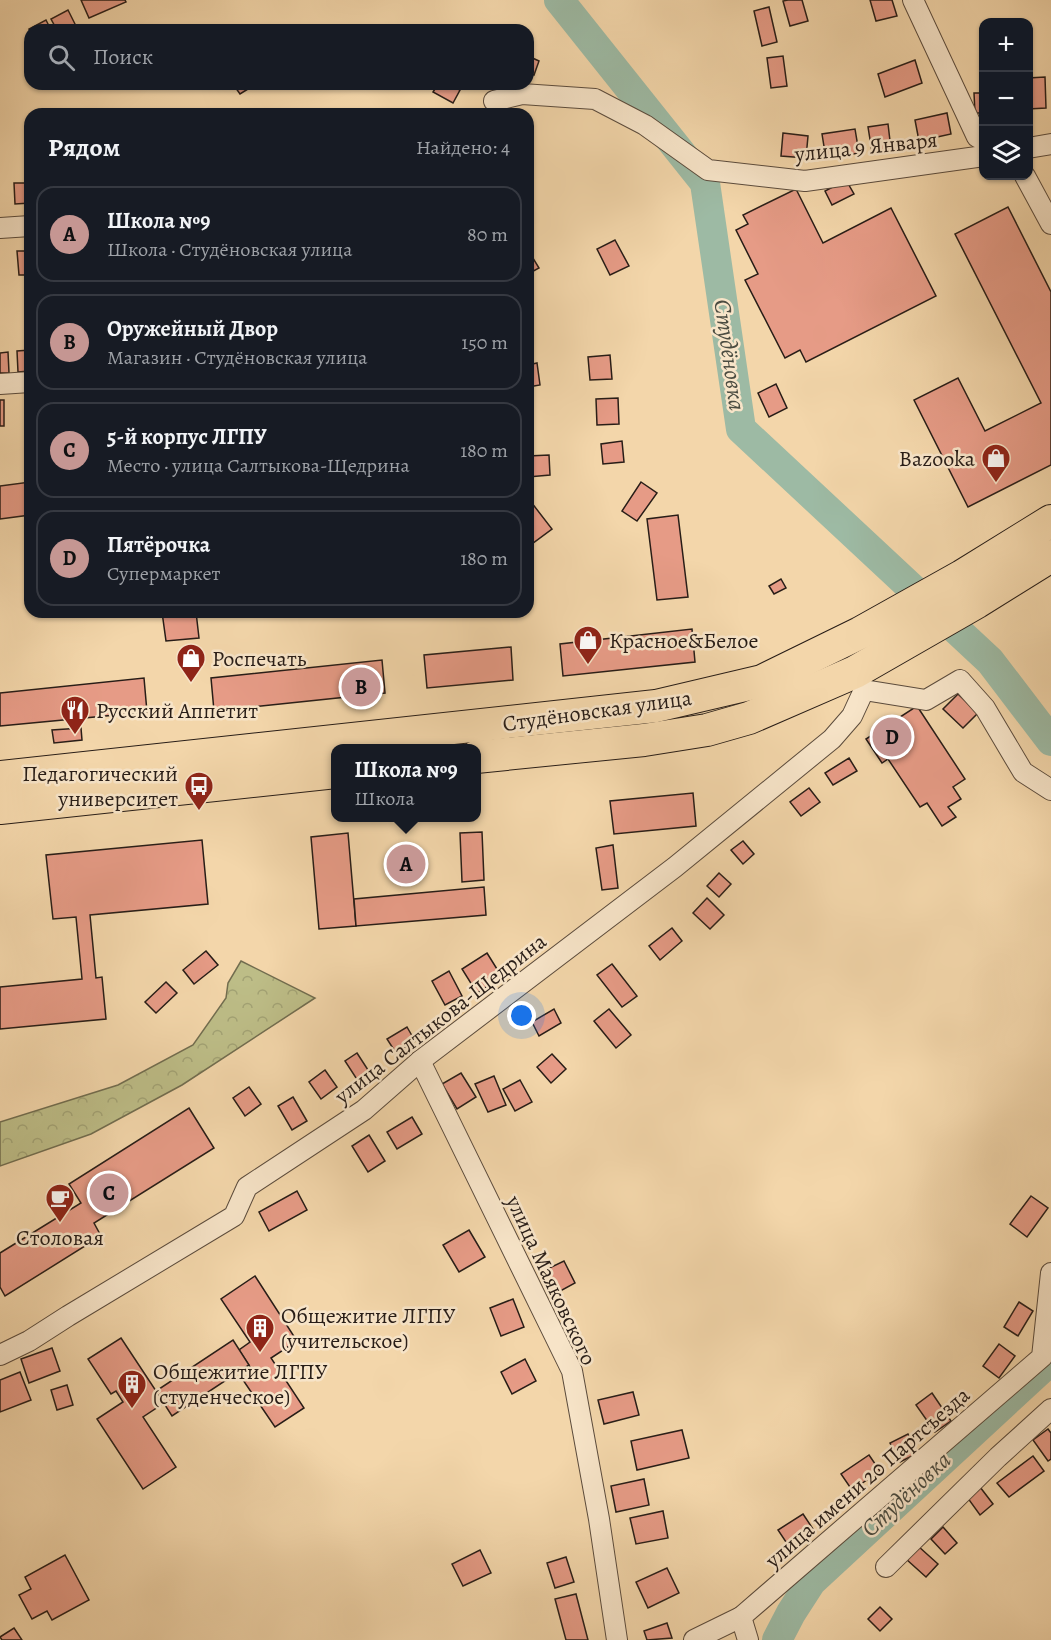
<!DOCTYPE html>
<html lang="ru">
<meta charset="utf-8">
<style>
body{margin:0;font-family:Alegreya,serif;background:#242831;color:#f1f3f6}
.controls{position:absolute;right:18px;top:18px;display:grid;overflow:hidden;border-radius:12px;box-shadow:0 2px 4px #0004}
.controls button{width:54px;height:54px;display:grid;place-items:center;padding:0;border:0;border-bottom:2px solid #363941;background:#171b24;color:#f1f3f6;font:30px sans-serif}
.you{position:absolute;left:522px;top:1016px;width:21px;height:21px;margin:-15px;border:4px solid #fff;border-radius:50%;background:#1a73e8;box-shadow:0 0 0 9px #1a73e833}
.badge{display:grid;place-items:center;width:39px;height:39px;border-radius:50%;background:#c59692;color:#111;font-size:20px;font-weight:700}
.pin{position:absolute;translate:-50% -50%;border:3px solid #fff;box-shadow:0 2px 6px #0006}
.popup{position:absolute;left:331px;top:744px;width:150px;height:78px;box-sizing:border-box;display:grid;place-content:center;border-radius:12px;background:#171b24;filter:drop-shadow(0 2px 4px #0005);font-size:20px;white-space:nowrap;color:#9ea1a6}
.popup b{font-size:22px;color:#f1f3f6}
.popup::after{content:'';position:absolute;left:50%;top:100%;margin-left:-12px;border:12px solid transparent;border-top-color:#171b24}
.list{margin:0;padding:0;list-style:none}
h2{display:flex;justify-content:space-between;align-items:center;height:78px;margin:0;padding:0 24px;font-size:26px}
h2 small{font-size:20px;font-weight:400;color:#9ea1a6}
.list li{display:grid;grid-template-columns:39px 1fr auto;gap:18px;align-items:center;box-sizing:border-box;height:96px;margin:0 12px 12px;padding:0 12px;border:2px solid #363941;border-radius:18px}
.list b{display:block;font-size:22px;white-space:nowrap}
.list p{margin:0;font-size:20px;white-space:nowrap;color:#9ea1a6}
.list em{font-size:20px;font-style:normal;color:#9ea1a6}
.icon{flex:none;width:33px;height:33px;fill:none;stroke:currentColor;stroke-width:2;stroke-linecap:round;stroke-linejoin:round}
.map{position:relative;flex:none;width:1051px;height:1640px;overflow:hidden}
.search{position:absolute;background:#171b24;box-shadow:0 2px 4px #0004;left:24px;top:24px;width:510px;height:66px;display:flex;align-items:center;gap:15px;box-sizing:border-box;padding:0 21px;border-radius:18px;color:#9ea1a6;font-size:22px}
.panel{position:absolute;background:#171b24;box-shadow:0 2px 4px #0004;left:24px;top:108px;width:510px;height:510px;border-radius:18px}
.map>svg:first-child{display:block}
.forest{fill:url(#forest-crowns);stroke:#726d4f;stroke-width:1.5}
.lines{fill:none;stroke-linecap:round;stroke-linejoin:round}
.river{stroke:#9dbaa4;stroke-width:30}
.building{fill:#e69b86;stroke:#281d17;stroke-width:1.5}
.minor-casing{stroke:#5b4b3c;stroke-width:22}
.primary-casing{stroke:#281d17;stroke-width:34}
.minor{stroke:#f7e4c8;stroke-width:20}
.primary{stroke:#f3d6aa;stroke-width:32}
.labels{text-anchor:middle;stroke-width:5;stroke-linejoin:round;paint-order:stroke}
.street-label{font-size:22px;fill:#281d17;stroke:#f7e4c8}
.poi-label{font-size:22px;fill:#281d17;stroke:#f7e4c8;text-anchor:start}
.water-label{font-size:24px;font-style:italic;fill:#4b4c41;stroke:#f7e4c8}
</style>
<div class="map">
<svg width="1051" height="1640" viewBox="0 0 1051 1640">
<defs>
<pattern id="forest-crowns" width="20" height="18" patternUnits="userSpaceOnUse" patternTransform="scale(1.5)"><rect width="20" height="18" fill="#bdbd87"/><path d="M2 6a3 3 0 1 1 6 0M12 15a3 3 0 1 1 6 0" fill="none" stroke="#a2a274"/></pattern>
</defs>
<rect width="100%" height="100%" fill="#f3d6aa"/>
<filter id="stains"><feTurbulence type="fractalNoise" baseFrequency=".00333" numOctaves="4"/><feColorMatrix values="0 0 0 0 .2 0 0 0 0 .09 0 0 0 0 .02 0 0 0 .5 -.17"/></filter>
<radialGradient id="worn" r=".72"><stop offset=".6" stop-color="#630" stop-opacity="0"/><stop offset="1" stop-color="#630" stop-opacity=".3"/></radialGradient>
<path class="forest" d="M241,961l74,37 -133,87 -91,49 -91,32v-44l118,-37 75,-40 33,-47 2,-15z"/>
<g class="lines">
<g class="river">
<path d="M559,0l146,183 36,246 249,232 61,80"/>
<path d="M777,1640l14,-27 20,-31 240,-222"/>
</g>
</g>
<g class="building">
<path d="M81,0h44l1,2 -37,16z"/>
<path d="M788,0h14l6,21 -18,5 -7,-25z"/>
<path d="M870,0h22l5,16 -21,5z"/>
<path d="M769,7l8,35 -15,4 -8,-35z"/>
<path d="M68,10l9,18 -20,2 -6,-11z"/>
<path d="M46,20l5,10 -21,1 -1,-2z"/>
<path d="M528,56l11,5 -5,14 -6,-2z"/>
<path d="M783,56l4,30 -16,2 -4,-30z"/>
<path d="M915,60l7,23 -37,14 -7,-23z"/>
<path d="M1045,77l1,31 -18,1v-31z"/>
<path d="M233,84h23l-16,10z"/>
<path d="M438,84h10l12,6 -7,13 -20,-11z"/>
<path d="M974,93h10v20h-9z"/>
<path d="M947,113l4,21 -32,7 -4,-21z"/>
<path d="M888,124l3,25 -19,3 -4,-25z"/>
<path d="M855,129l4,24 -33,6 -4,-25z"/>
<path d="M783,133l25,3 -2,22 -25,-2z"/>
<path d="M846,180l8,14 -22,11 -7,-14z"/>
<path d="M14,183h16v20l-15,1z"/>
<path d="M796,189l27,54 68,-35 45,88 -130,66 -6,-12 -15,8 -40,-78 13,-6 -22,-44 12,-6 -5,-9z"/>
<path d="M1008,207l43,85v173l-83,42 -54,-107 44,-22 27,53 56,-28 -86,-169z"/>
<path d="M615,240l14,26 -19,9 -13,-26z"/>
<path d="M528,250l11,18 -11,6z"/>
<path d="M17,251h13v24h-11z"/>
<path d="M528,315l5,10 -5,3z"/>
<path d="M30,350v21l-12,1 -1,-21z"/>
<path d="M8,352l1,21h-9v-20z"/>
<path d="M610,355l2,24 -22,1 -2,-23z"/>
<path d="M537,363l3,22 -12,2v-22z"/>
<path d="M776,384l11,24 -18,9 -11,-24z"/>
<path d="M618,398l1,26 -22,1 -1,-26z"/>
<rect x="0" y="400" width="4" height="26"/>
<path d="M622,441l2,21 -21,2 -2,-20z"/>
<path d="M549,455l1,20 -22,2v-21z"/>
<path d="M30,482v33l-30,4v-33z"/>
<path d="M641,482l16,11 -20,28 -15,-10z"/>
<path d="M528,498l24,31 -23,17 -1,-2z"/>
<path d="M678,515l10,82 -31,3 -10,-81z"/>
<path d="M781,579l5,9 -12,6 -5,-8z"/>
<path d="M162,612h34l3,26 -33,3z"/>
<path d="M692,629l3,33 -132,14 -3,-32z"/>
<path d="M511,647l2,33 -86,8 -3,-33z"/>
<path d="M382,660l3,33 -171,18 -3,-33z"/>
<path d="M144,678l3,34 -147,14v-33z"/>
<path d="M958,694l20,19 -15,15 -20,-19z"/>
<path d="M917,706l48,73 -12,8 8,12 -13,8 8,10 -14,9 -15,-23 -7,4 -32,-48 -6,4 -16,-24z"/>
<path d="M81,728l1,12 -28,3 -2,-13z"/>
<path d="M849,758l8,13 -24,14 -8,-12z"/>
<path d="M809,788l11,14 -19,14 -11,-14z"/>
<path d="M693,793l3,33 -82,8 -4,-33z"/>
<path d="M482,832l2,48 -22,2 -2,-49z"/>
<path d="M348,833l8,93 -37,3 -8,-92z"/>
<path d="M202,840l6,64 -118,11 6,63 6,-1 4,42 -106,10v-42l82,-8 -6,-62 -23,2 -7,-64z"/>
<path d="M743,841l11,13 -11,10 -12,-14z"/>
<path d="M613,845l5,43 -16,2 -6,-42z"/>
<path d="M719,873l12,11 -12,13 -12,-11z"/>
<path d="M484,887l2,28 -130,11 -2,-27z"/>
<path d="M707,898l17,17 -14,14 -17,-16z"/>
<path d="M672,928l10,13 -22,19 -11,-14z"/>
<path d="M206,951l12,14 -24,19 -11,-14z"/>
<path d="M487,953l15,24 -25,16 -15,-24z"/>
<path d="M612,964l25,32 -15,11 -25,-32z"/>
<path d="M449,971l13,25 -17,9 -13,-24z"/>
<path d="M166,982l11,11 -21,20 -11,-11z"/>
<path d="M554,1009l7,14 -22,13 -7,-14z"/>
<path d="M609,1009l22,26 -15,13 -22,-27z"/>
<path d="M407,1027l8,14 -19,12 -9,-14z"/>
<path d="M357,1053l13,20 -12,8 -13,-20z"/>
<path d="M552,1054l14,15 -15,14 -14,-16z"/>
<path d="M325,1070l12,17 -16,12 -12,-17z"/>
<path d="M461,1073l15,24 -19,12 -15,-25z"/>
<path d="M494,1076l12,29 -18,7 -13,-28z"/>
<path d="M520,1080l12,22 -17,9 -12,-22z"/>
<path d="M249,1087l12,17 -16,12 -12,-18z"/>
<path d="M293,1097l14,24 -15,9 -14,-24z"/>
<path d="M189,1108l25,40 -120,75 7,13 -96,60 -5,-9v-34l81,-50 -12,-19z"/>
<path d="M412,1117l10,17 -25,15 -10,-17z"/>
<path d="M369,1135l16,26 -17,11 -16,-26z"/>
<path d="M297,1191l10,19 -38,21 -10,-19z"/>
<path d="M1031,1196l17,12 -21,29 -17,-13z"/>
<path d="M469,1230l16,27 -26,15 -16,-27z"/>
<path d="M564,1261l11,22 -22,12 -12,-23z"/>
<path d="M255,1276l42,65 -26,17 33,50 -29,19 -32,-47 11,-7 -15,-23 11,-8 -29,-43z"/>
<path d="M513,1299l11,28 -23,9 -11,-28z"/>
<path d="M1019,1302l14,9 -15,25 -14,-9z"/>
<path d="M121,1338l43,65 -21,14 33,50 -33,22 -46,-70 26,-17 -7,-11 -5,3 -23,-35z"/>
<path d="M233,1340l16,25 -77,51 -16,-25z"/>
<path d="M999,1344l16,12 -16,22 -16,-12z"/>
<path d="M52,1348l8,23 -31,12 -8,-24z"/>
<path d="M525,1359l11,22 -24,13 -11,-22z"/>
<path d="M20,1372l11,28 -31,12v-32z"/>
<path d="M67,1385l6,20 -16,5 -6,-20z"/>
<path d="M633,1392l6,23 -35,9 -6,-24z"/>
<path d="M932,1393l19,28 -16,11 -19,-27z"/>
<path d="M1048,1429l3,4v26l-3,2 -15,-21z"/>
<path d="M682,1430l7,28 -52,12 -6,-29z"/>
<path d="M908,1434l10,19 -18,9 -10,-19z"/>
<path d="M869,1455l11,16 -28,19 -11,-16z"/>
<path d="M1033,1456l11,15 -35,26 -12,-14z"/>
<path d="M644,1479l5,26 -33,7 -5,-26z"/>
<path d="M980,1487l13,17 -13,11 -13,-18z"/>
<path d="M663,1511l5,27 -32,6 -6,-26z"/>
<path d="M803,1514l12,18 -25,16 -12,-18z"/>
<path d="M943,1527l14,16 -12,11 -14,-15z"/>
<path d="M918,1546l20,18 -12,13 -20,-18z"/>
<path d="M480,1550l11,23 -28,13 -11,-22z"/>
<path d="M65,1555l24,45 -37,20 -5,-9 -15,8 -13,-24 12,-6 -6,-12z"/>
<path d="M566,1557l8,25 -19,6 -8,-25z"/>
<path d="M667,1568l12,25 -31,15 -12,-26z"/>
<path d="M576,1594l12,46h-22l-11,-41z"/>
<path d="M880,1607l12,12 -12,12 -12,-12z"/>
<path d="M667,1623l5,15 -25,2 -3,-9z"/>
<path d="M14,1628l8,12h-20l-2,-3z"/>
</g>
<g class="lines">
<g class="minor-casing">
<g id="minor">
<path d="M913,0l64,137 7,3"/>
<path d="M494,101l28,-7 73,5 50,26 63,45 97,11 179,-25"/>
<path d="M1028,148l23,-4"/>
<path d="M1025,176l26,48"/>
<path d="M0,228l30,-2"/>
<path d="M0,384l30,-2"/>
<path d="M864,690l62,10 34,-20 25,28 38,64 28,18"/>
<path d="M420,1061l152,310 27,148 18,121"/>
<path d="M0,1355l29,-14 39,-25 166,-100 13,-29 117,-77 56,-49 255,-194 157,-128 20,-23 12,-26 -9,-18"/>
<path d="M886,1567l112,-110 53,-48"/>
<path d="M694,1640l47,-23"/>
<path d="M748,1640l-7,-23 301,-260 9,-84"/>
</g>
</g>
<g class="primary-casing">
<g id="primary">
<path d="M476,757l168,-17 63,-10 42,-12 106,-46 122,-70 74,-46"/>
<path d="M0,777l656,-71 106,-25 98,-48 102,-57 89,-55"/>
<path d="M0,808l336,-36"/>
</g>
</g>
<use href="#minor" class="minor"/>
<use href="#primary" class="primary"/>
</g>
<defs>
<g id="shop-pin" transform="scale(1.5)"><path d="M0 17L-7.5 6A9.5 9.5 0 1 1 7.5 6Z" fill="#8f2418" stroke="#f7e4c8"/><path d="M-5-2.5h2.3a2.7 3.5 0 0 1 5.4 0H5L5.5 6h-11ZM-1.5-2.5h3a1.5 2.3 0 0 0-3 0Z" fill="#fff"/></g>
<g id="restaurant-pin" transform="scale(1.5)"><path d="M0 17L-7.5 6A9.5 9.5 0 1 1 7.5 6Z" fill="#8f2418" stroke="#f7e4c8"/><path d="M-5-6h1v4h1v-4h1v4h1v-4h1v5L-1.5 .5V6h-2V.5L-5-1ZM5-6V6H3V1.5H1.5Q1.5-4 5-6Z" fill="#fff"/></g>
<g id="bus-pin" transform="scale(1.5)"><path d="M0 17L-7.5 6A9.5 9.5 0 1 1 7.5 6Z" fill="#8f2418" stroke="#f7e4c8"/><path d="M-5-6H5V4H4V6H2V4H-2V6H-4V4H-5ZM-3.5-4V0h7V-4ZM-3.5 1.2v1.5H-2V1.2ZM2 1.2v1.5H3.5V1.2Z" fill="#fff"/></g>
<g id="cafe-pin" transform="scale(1.5)"><path d="M0 17L-7.5 6A9.5 9.5 0 1 1 7.5 6Z" fill="#8f2418" stroke="#f7e4c8"/><path d="M-5.5-4.5H6V0H3Q3 3.5 0 3.5H-2.5Q-5.5 3.5-5.5 0ZM3-3.2v2h1.7v-2ZM-6 4.5H4V6H-6Z" fill="#fff"/></g>
<g id="building-pin" transform="scale(1.5)"><path d="M0 17L-7.5 6A9.5 9.5 0 1 1 7.5 6Z" fill="#8f2418" stroke="#f7e4c8"/><path d="M-4-6H4V6H1V3H-1V6H-4ZM-2.5-4.3h1.7v1.8h-1.7ZM.8-4.3h1.7v1.8H.8ZM-2.5-1h1.7V.8h-1.7ZM.8-1h1.7V.8H.8Z" fill="#fff"/></g>
</defs>
<g fill-rule="evenodd">
<use href="#shop-pin" x="996" y="458"/>
<use href="#shop-pin" x="588" y="640"/>
<use href="#shop-pin" x="191" y="658"/>
<use href="#restaurant-pin" x="75" y="710"/>
<use href="#bus-pin" x="199" y="786"/>
<use href="#cafe-pin" x="60" y="1198"/>
<use href="#building-pin" x="260" y="1328"/>
<use href="#building-pin" x="132" y="1384"/>
</g>
<g class="labels">
<g class="street-label">
<text transform="translate(866 146) rotate(-6)" y="8">улица 9 Января</text>
<text transform="translate(597 710) rotate(-8)" y="8">Студёновская улица</text>
<text transform="translate(440 1018) rotate(-38)" y="8">улица Салтыкова-Щедрина</text>
<text transform="translate(552 1280) rotate(65)" y="8">улица Маяковского</text>
<text transform="translate(867 1477) rotate(-41)" y="8">улица имени 20 Партсъезда</text>
</g>
<g class="poi-label">
<text x="975" y="466" text-anchor="end">Bazooka</text>
<text x="609" y="648">Красное&amp;Белое</text>
<text x="212" y="666">Роспечать</text>
<text x="96" y="718">Русский Аппетит</text>
<text x="178" y="781" text-anchor="end">Педагогический<tspan x="178" dy="25">университет</tspan></text>
<text x="60" y="1245" text-anchor="middle">Столовая</text>
<text x="281" y="1323">Общежитие ЛГПУ<tspan x="281" dy="25">(учительское)</tspan></text>
<text x="153" y="1379">Общежитие ЛГПУ<tspan x="153" dy="25">(студенческое)</tspan></text>
</g>
<g class="water-label">
<text transform="translate(730 355) rotate(82)" y="8">Студёновка</text>
<text transform="translate(906 1494) rotate(-43)" y="8">Студёновка</text>
</g>
</g>
<rect width="100%" height="100%" filter="url(#stains)"/>
<rect width="100%" height="100%" fill="url(#worn)"/>
</svg>
<div class="controls">
<button>+</button>
<button>−</button>
<button><svg class="icon" aria-label="layers" viewBox="0 0 24 24"><path d="M12 4l9 5-9 5-9-5zM3 14l9 5 9-5"/></svg></button>
</div>
<div class="you"></div>
<div class="pin badge" style="left:406px;top:864px">A</div>
<div class="popup"><b>Школа №9</b>Школа</div>
<div class="pin badge" style="left:361px;top:687px">B</div>
<div class="pin badge" style="left:109px;top:1193px">C</div>
<div class="pin badge" style="left:892px;top:737px">D</div>
<div class="search"><svg class="icon" aria-label="search" viewBox="0 0 24 24"><circle cx="10" cy="10" r="6"/><path d="M15 15l6 6"/></svg>Поиск</div>
<section class="panel">
<h2>Рядом<small>Найдено: 4</small></h2>
<ul class="list">
<li><span class="badge">A</span><div><b>Школа №9</b><p>Школа · Студёновская улица</p></div><em>80 m</em></li>
<li><span class="badge">B</span><div><b>Оружейный Двор</b><p>Магазин · Студёновская улица</p></div><em>150 m</em></li>
<li><span class="badge">C</span><div><b>5-й корпус ЛГПУ</b><p>Место · улица Салтыкова-Щедрина</p></div><em>180 m</em></li>
<li><span class="badge">D</span><div><b>Пятёрочка</b><p>Супермаркет</p></div><em>180 m</em></li>
</ul>
</section>
</div>
